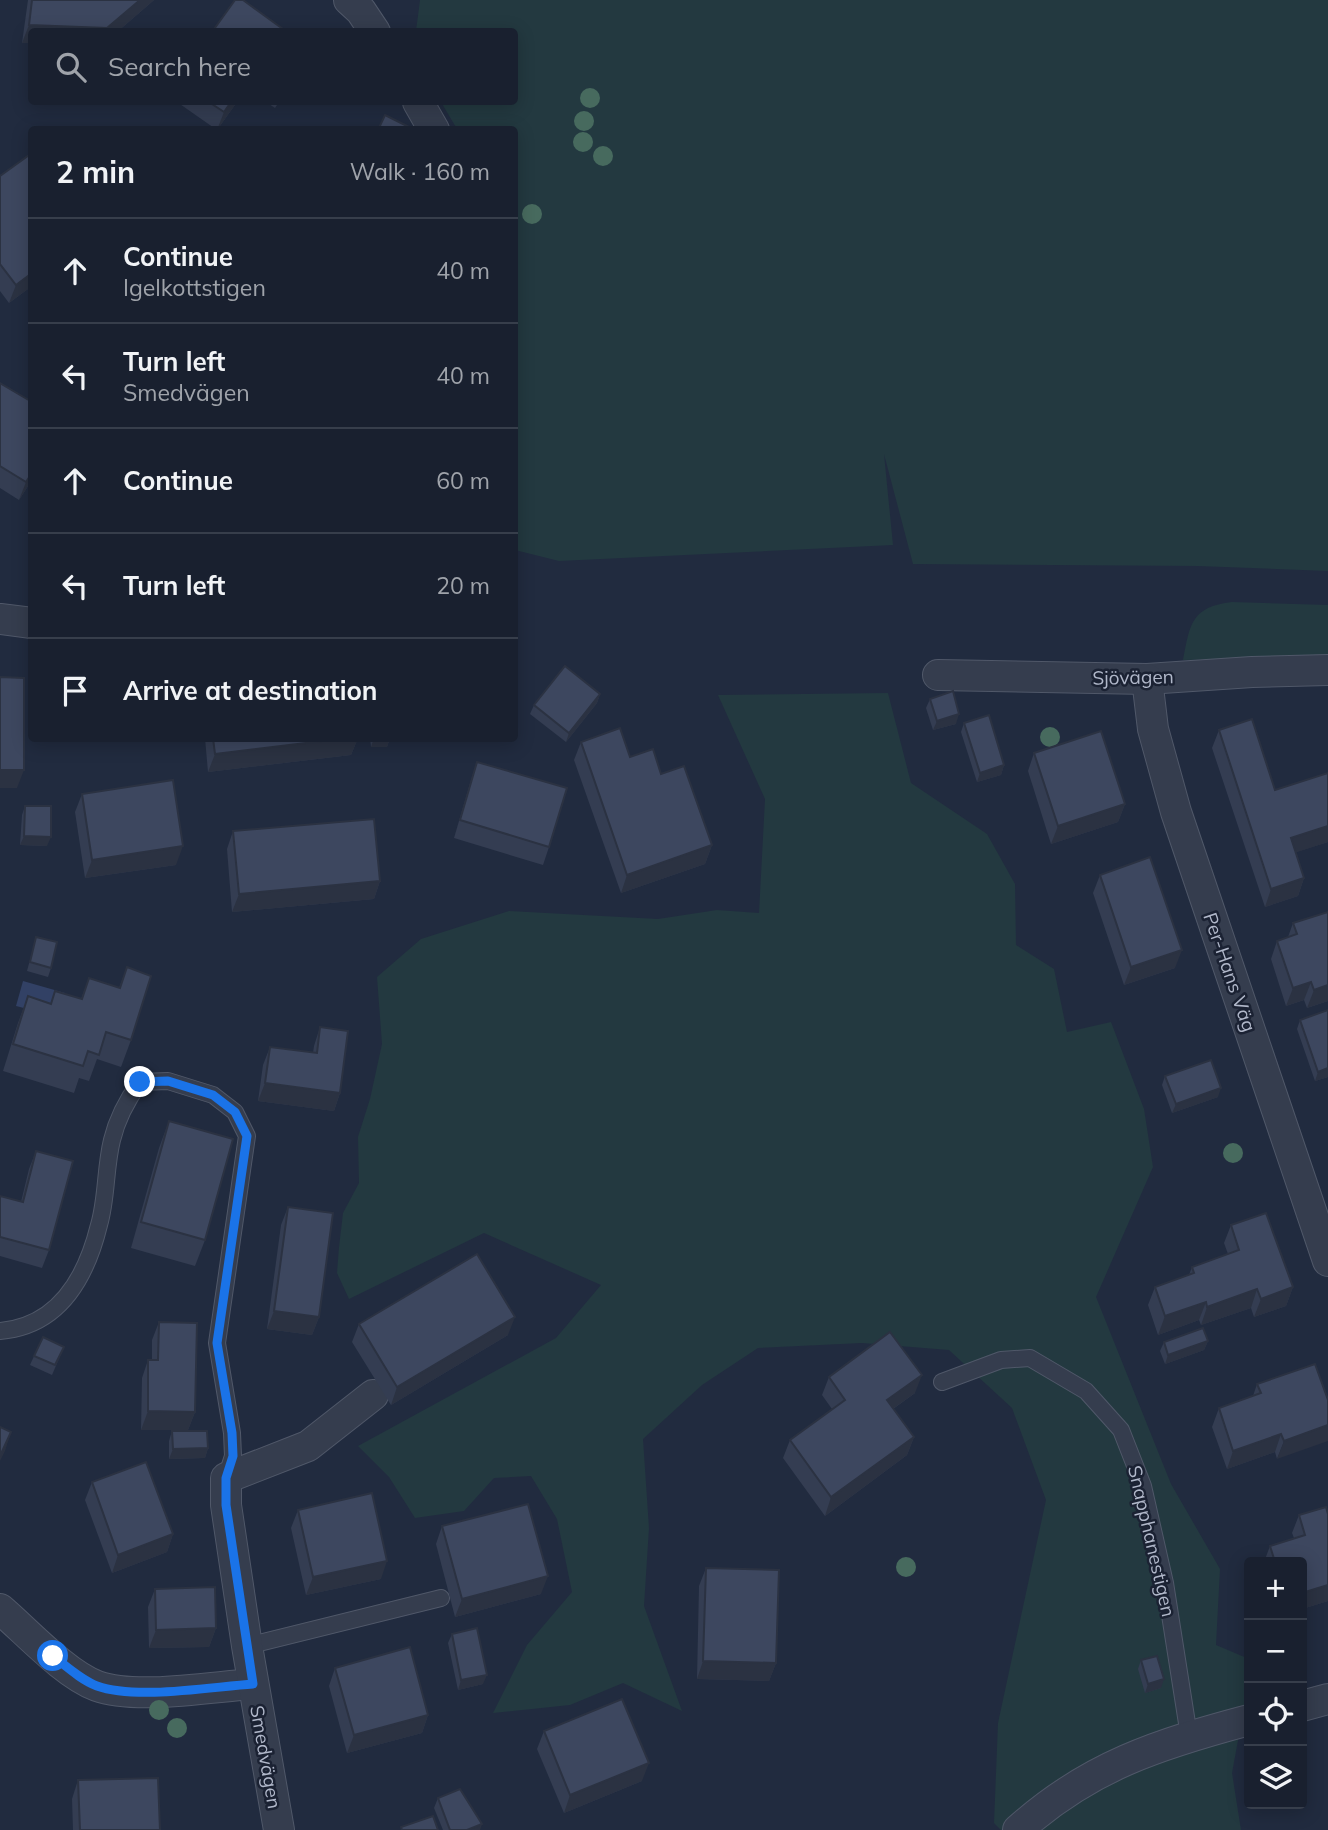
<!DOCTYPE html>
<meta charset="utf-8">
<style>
body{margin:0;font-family:Mulish,sans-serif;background:#262d3b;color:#f1f3f6}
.controls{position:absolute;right:21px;bottom:21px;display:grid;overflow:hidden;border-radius:7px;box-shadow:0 4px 18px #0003}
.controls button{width:63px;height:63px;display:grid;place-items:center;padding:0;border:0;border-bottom:2px solid #373e4b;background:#19202f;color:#f1f3f6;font:35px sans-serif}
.stop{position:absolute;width:21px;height:21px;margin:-16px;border:5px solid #1a73e8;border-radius:50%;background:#fff}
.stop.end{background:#1a73e8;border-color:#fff;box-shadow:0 2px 7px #0008}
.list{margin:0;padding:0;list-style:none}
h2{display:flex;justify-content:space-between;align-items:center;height:91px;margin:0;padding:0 28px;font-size:30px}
h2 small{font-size:23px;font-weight:400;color:#9fa3aa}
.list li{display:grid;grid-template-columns:46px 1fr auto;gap:21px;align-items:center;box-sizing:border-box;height:105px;padding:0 28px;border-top:2px solid #373e4b}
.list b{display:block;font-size:26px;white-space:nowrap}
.list p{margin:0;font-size:23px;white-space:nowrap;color:#9fa3aa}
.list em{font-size:23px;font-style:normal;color:#9fa3aa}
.icon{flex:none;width:38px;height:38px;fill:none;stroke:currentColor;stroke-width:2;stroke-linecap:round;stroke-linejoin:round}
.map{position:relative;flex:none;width:1328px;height:1830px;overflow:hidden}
.search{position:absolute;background:#19202f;box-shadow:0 4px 18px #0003;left:28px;top:28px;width:490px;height:77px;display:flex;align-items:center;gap:18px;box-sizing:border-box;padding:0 24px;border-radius:7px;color:#9fa3aa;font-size:26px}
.panel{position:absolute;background:#19202f;box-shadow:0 4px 18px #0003;left:28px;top:126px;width:490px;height:616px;border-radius:7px}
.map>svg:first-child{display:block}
.green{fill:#233940}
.water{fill:#324165}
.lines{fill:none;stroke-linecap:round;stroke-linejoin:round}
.service-casing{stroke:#505869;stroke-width:18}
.minor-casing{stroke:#505869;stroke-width:32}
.service{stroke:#353d4e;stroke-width:16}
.minor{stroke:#353d4e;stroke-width:30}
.tree{fill:#476a5e}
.wall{fill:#343d52}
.shaded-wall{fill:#2b3242}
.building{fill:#3d475f;stroke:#2b3242;stroke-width:2}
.route{stroke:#1a73e8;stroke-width:9}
.labels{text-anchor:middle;stroke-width:5;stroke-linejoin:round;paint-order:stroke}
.street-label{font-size:19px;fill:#b1b8ca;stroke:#1b2233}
</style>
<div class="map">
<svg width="1328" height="1830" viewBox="0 0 1328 1830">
<rect width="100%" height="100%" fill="#212b3f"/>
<g class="green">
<path d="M420,0h908v571l-131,-5 -284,-2 -29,-110 9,91 -334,16 -44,-11 -1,-420 -57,-1 -16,-27h73v-70l-98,-1z"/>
<path d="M1232,602l96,3v52l-145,3c7,-36 8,-53 49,-58z"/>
<path d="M888,693l23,90 76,51 28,50 1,61 38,24 13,63 44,-10 33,87 9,58 -57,130 75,187 49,85 -4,76 33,14v39l-5,10 -12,65 9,57h-240l-7,-7 4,-100 48,-223 -34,-92 -63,-58 -87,-7 -104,5 -56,37 -59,54 6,89 -5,78 38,105 -59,-28 -53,22 -77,8 34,-68 45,-53 -15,-73 -26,-43 -37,2 -30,33 -49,7 -26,-41 -31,-31 198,-108 45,-53 -117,-52 -135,66 -12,-26 2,-26 4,-34 16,-30 -1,-46 12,-38 12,-55 -5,-67 44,-38 88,-28 149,8 59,-9 42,3 6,-114 -47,-104z"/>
</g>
<path class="water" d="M23,981l42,12 -6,24 -43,-11z"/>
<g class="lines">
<g class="service-casing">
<g id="service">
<path d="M0,1331c59,-5 86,-53 99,-106 8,-27 6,-57 13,-85 5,-21 15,-40 28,-58l28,-1 45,14 22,17 12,24 -30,207 15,90 1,23 -7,22"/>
<path d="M942,1382l59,-22 29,-2 56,33 35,39 22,56 22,97 24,153"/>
<path d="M247,1646l194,-48"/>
</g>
</g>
<g class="minor-casing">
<g id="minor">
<path d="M349,0l12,11 14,21"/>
<path d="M418,102l16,28"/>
<path d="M0,619l32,4"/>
<path d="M938,675l209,4 105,-7 76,-2"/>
<path d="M1147,679l6,50 23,83 152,449"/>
<path d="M0,1609c27,23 65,65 97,77 39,14 113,1 156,-2"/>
<path d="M1302,1706l26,-7"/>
<path d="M279,1830l-32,-184 -21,-141v-27l82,-32 65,-51"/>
<path d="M1018,1830c71,-64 141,-86 231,-110"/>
</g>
</g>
<use href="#service" class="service"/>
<use href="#minor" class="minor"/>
</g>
<g class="tree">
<circle cx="590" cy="98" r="10"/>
<circle cx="584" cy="121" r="10"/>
<circle cx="583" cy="142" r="10"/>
<circle cx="603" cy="156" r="10"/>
<circle cx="532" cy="214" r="10"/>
<circle cx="1050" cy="737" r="10"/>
<circle cx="1233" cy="1153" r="10"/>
<circle cx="906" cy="1567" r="10"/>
<circle cx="159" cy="1710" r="10"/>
<circle cx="177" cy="1728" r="10"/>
</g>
<g class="wall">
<path d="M28,0h126l-37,32h-85v11h-10z"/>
<path d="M177,102h60l-20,28z"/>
<path d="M266,102h13l-4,6z"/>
<path d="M0,176l32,110 -23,17 -9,-12z"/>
<path d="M0,383l32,19v78l-13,20 -19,-12z"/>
<path d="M600,694l-3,9 -31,39 -36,-28 4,-9z"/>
<path d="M930,699l26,25 -23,6 -7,-22z"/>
<path d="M964,723l40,42 -3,10 -24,7 -16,-50z"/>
<path d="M1219,730l56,60 53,-17v69l-32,10 8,26 -6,18 -33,11 -53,-159z"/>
<path d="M205,738h153l-7,17 -143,17z"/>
<path d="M370,738h20l-3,9h-16z"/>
<path d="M581,742l49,15 31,17 51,71 -7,19 -84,29 -47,-133z"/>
<path d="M1034,753l91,51 -7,18 -67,22 -23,-73z"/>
<path d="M477,762l72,85 -6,18 -89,-27 17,-58z"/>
<path d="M82,794l94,71 -91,13 -10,-66z"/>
<path d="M25,806l22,40 -27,-1 2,-30z"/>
<path d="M233,831l147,50 -6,18 -142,13 -5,-63z"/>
<path d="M1100,875l75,93 -51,17 -31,-92z"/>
<path d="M1293,923l35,78 -21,7 -3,-8 -18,6 -15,-47 6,-18 11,-4z"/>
<path d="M36,937l15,31 -3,9 -21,-6z"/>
<path d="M127,967l4,73 -10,27 -24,-8 -8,22 -10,-3 -5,15 -71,-22 15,-48 10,-27 23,7 30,-4 8,-21 30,10z"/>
<path d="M1328,1010v67l-13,4 -18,-52 3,-9z"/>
<path d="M320,1027l20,66 -6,18 -76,-10 5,-36 7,-18 43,6 1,-7z"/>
<path d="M1165,1076l53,21 -46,16 -10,-28z"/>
<path d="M169,1121l36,119 -10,26 -64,-18 28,-100z"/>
<path d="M36,1151l13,99 -7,18 -42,-12v-60l21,6 8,-33z"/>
<path d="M288,1207l31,110 -7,18 -45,-6 14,-104z"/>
<path d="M1231,1225l62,62 -7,19 -32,11 -3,-9 -50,17 -2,-5 -41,15 -10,-30 7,-18 34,-12 3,-8 36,-13 -4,-11z"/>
<path d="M159,1322l36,90 -7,18h-47l1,-52 6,-18h4v-20z"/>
<path d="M359,1324l149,11 -117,70 -39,-63z"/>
<path d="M1208,1341l-4,9 -39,14 -5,-13 4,-9z"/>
<path d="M64,1347l-12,28 -22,-10 4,-9z"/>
<path d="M1315,1364l-38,95 -2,-7 -48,17 -15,-42 7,-19 34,-12 4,-12z"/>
<path d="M829,1377l86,16 -22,16 21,28 -7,18 -82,61 -42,-58 7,-18 42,-31 -10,-14z"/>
<path d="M172,1431l36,17 -3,10 -36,1v-18z"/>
<path d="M92,1482l81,52 -6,18 -55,21 -27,-73z"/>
<path d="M298,1510l83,69 -75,16 -15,-67z"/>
<path d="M1328,1514v87l-26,8v-47h-38l6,-16 24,-8 -2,-5 7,-18z"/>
<path d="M442,1526l99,68 -86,23 -19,-73z"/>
<path d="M706,1568l70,95 -7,18 -72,-2 2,-93z"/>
<path d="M155,1589l61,39 -7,19 -60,1 -1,-41z"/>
<path d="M452,1634l31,50 -25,6 -10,-47z"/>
<path d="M1141,1660l20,28 -16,5 -7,-24z"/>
<path d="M335,1668l93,47 -6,18 -75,20 -18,-67z"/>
<path d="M544,1731l98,50 -78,32 -27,-64z"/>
<path d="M78,1780l82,50h-87l-1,-31z"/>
<path d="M438,1798l42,32h-37l-9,-22z"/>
</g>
<g class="shaded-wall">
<path d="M140,0h14l-37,32h-85v11h-10l7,-18z"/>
<path d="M231,102h6l-20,28 7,-18z"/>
<path d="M32,273v13l-23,17 7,-18z"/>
<path d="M32,473v7l-13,20 7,-18z"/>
<path d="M600,694l-3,9 -31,39 3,-9z"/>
<path d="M959,714l-3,10 -23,6 4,-9z"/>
<path d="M347,738h11l-7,17 -143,17 7,-18z"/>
<path d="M374,738h16l-3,9h-16z"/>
<path d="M1004,765l-3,10 -24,7 3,-9z"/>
<path d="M0,770h24l-7,18h-17z"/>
<path d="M1125,804l-7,18 -67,22 7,-18z"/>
<path d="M1328,826v16l-43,14 6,-18z"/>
<path d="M24,836l27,1 -4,9 -27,-1z"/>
<path d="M712,845l-7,19 -84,29 6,-18z"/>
<path d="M183,846l-7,19 -91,13 7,-18z"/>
<path d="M1304,878l-6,18 -33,11 6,-18z"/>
<path d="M380,881l-6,18 -142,13 7,-18z"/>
<path d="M1182,950l-7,18 -51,17 7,-18z"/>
<path d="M1311,982l-7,18 -18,6 7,-18z"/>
<path d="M1328,985v16l-21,7 7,-18z"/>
<path d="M1328,1068v9l-13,4 3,-9z"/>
<path d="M265,1083l75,10 -6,18 -76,-10z"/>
<path d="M1221,1088l-3,9 -46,16 4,-9z"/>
<path d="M1293,1287l-7,19 -32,11 7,-18z"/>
<path d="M1257,1289l-6,19 -50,17 6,-18z"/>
<path d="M1206,1302l-7,18 -41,15 7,-19z"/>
<path d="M274,1311l45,6 -7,18 -45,-6z"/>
<path d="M515,1317l-7,18 -117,70 6,-18z"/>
<path d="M1208,1341l-4,9 -39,14 3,-9z"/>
<path d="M922,1375l-7,18 -35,25 7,-18z"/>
<path d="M148,1411l47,1 -7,18h-47z"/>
<path d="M1328,1425v16l-51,18 7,-18z"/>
<path d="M11,1432l-6,19 -5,10v-5z"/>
<path d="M1281,1434l-6,18 -48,17 6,-18z"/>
<path d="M914,1437l-7,18 -82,61 6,-19z"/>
<path d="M208,1448l-3,10 -36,1 4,-10z"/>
<path d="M173,1534l-6,18 -55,21 6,-18z"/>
<path d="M387,1561l-6,18 -75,16 7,-18z"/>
<path d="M548,1576l-7,18 -86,23 7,-18z"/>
<path d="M1328,1585v16l-26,8v-16z"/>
<path d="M216,1628l-7,19 -60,1 7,-18z"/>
<path d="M703,1661l73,2 -7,18 -72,-2z"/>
<path d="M487,1675l-4,9 -25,6 3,-10z"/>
<path d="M1164,1679l-3,9 -16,5 3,-9z"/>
<path d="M428,1715l-6,18 -75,20 7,-18z"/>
<path d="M649,1763l-7,18 -78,32 6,-18z"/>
<path d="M482,1824l-2,6h-13z"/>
</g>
<g class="building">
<path d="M32,0h108l-33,28 -78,-3z"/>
<path d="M235,0h8l44,32h-75z"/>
<path d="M209,102h22l-7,10z"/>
<path d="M385,115l30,15h-37z"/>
<path d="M32,153v120l-16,12 -16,-21v-88z"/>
<path d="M0,383l32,19v71l-6,9 -26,-16z"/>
<path d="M565,666l35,28 -31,39 -35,-28z"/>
<path d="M0,677l24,1v92h-24z"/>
<path d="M953,691l6,23 -22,7 -7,-22z"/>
<path d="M989,715l15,50 -24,8 -16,-50z"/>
<path d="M1252,719l23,71 53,-17v53l-37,12 13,40 -33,11 -52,-159z"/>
<path d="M620,728l10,29 23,-8 8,25 23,-8 28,79 -85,30 -46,-133z"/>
<path d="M1101,731l24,73 -67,22 -24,-73z"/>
<path d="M213,738h134l-132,16z"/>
<path d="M477,762l90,26 -18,59 -89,-27z"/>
<path d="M173,780l10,66 -91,14 -10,-66z"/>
<path d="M25,806h26v31l-27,-1z"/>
<path d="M374,819l6,62 -141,13 -6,-63z"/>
<path d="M1150,857l32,93 -51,17 -31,-92z"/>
<path d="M1328,912v73l-14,5 -3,-8 -18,6 -16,-47 20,-7 -4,-11z"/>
<path d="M36,937l21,5 -6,26 -21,-6z"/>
<path d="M127,967l24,9 -20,64 -25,-8 -7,23 -11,-4 -5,15 -70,-22 15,-48 23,8 4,-13 27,8 7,-21 31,10z"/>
<path d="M1328,1010v58l-10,4 -18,-52z"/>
<path d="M320,1027l28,4 -8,62 -75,-10 5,-36 47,6z"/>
<path d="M1211,1060l10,28 -45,16 -11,-28z"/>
<path d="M169,1121l64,18 -28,101 -64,-18z"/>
<path d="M36,1151l37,10 -24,89 -49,-13v-41l23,6z"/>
<path d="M288,1207l45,6 -14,104 -45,-6z"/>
<path d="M1266,1213l27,74 -32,12 -4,-10 -50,18 -1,-5 -41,14 -10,-29 39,-14 -2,-6 47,-17 -8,-25z"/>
<path d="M477,1254l38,63 -118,70 -38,-63z"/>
<path d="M159,1322l38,1 -2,89 -47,-1v-51h10z"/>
<path d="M1203,1328l5,13 -40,14 -4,-13z"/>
<path d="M890,1332l32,43 -35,25 27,37 -83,60 -41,-57 55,-40 -16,-23z"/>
<path d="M43,1337l21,10 -9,18 -21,-9z"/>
<path d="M1315,1364l13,36v25l-44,16 -3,-7 -48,17 -14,-43 42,-15 -4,-9z"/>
<path d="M0,1427l11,5 -11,24z"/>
<path d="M172,1431h35l1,17 -35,1z"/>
<path d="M146,1462l27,72 -55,21 -26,-73z"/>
<path d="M372,1493l15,68 -74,16 -15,-67z"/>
<path d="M528,1504l20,72 -86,23 -20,-73z"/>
<path d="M1326,1507l2,7v71l-26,8v-31h-27l-5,-16 35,-11 -6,-20z"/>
<path d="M706,1568l73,2 -3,93 -73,-2z"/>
<path d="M215,1587l1,41 -60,2 -1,-41z"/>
<path d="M477,1628l10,47 -26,5 -9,-46z"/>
<path d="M410,1647l18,68 -74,20 -19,-67z"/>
<path d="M1157,1656l7,23 -16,5 -7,-24z"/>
<path d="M622,1699l27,64 -79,32 -26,-64z"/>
<path d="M158,1778l2,52h-80l-2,-50z"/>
<path d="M460,1789l22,35 -15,6h-17l-12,-32z"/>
<path d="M433,1816l5,14h-36l-1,-3z"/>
</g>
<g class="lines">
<path class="route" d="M53,1656c13,10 28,24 44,30 40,14 113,1 156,-2l-27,-179v-27l7,-22 -1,-23 -15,-90 30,-207 -12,-24 -22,-17 -45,-14 -28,1"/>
</g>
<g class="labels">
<g class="street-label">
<text transform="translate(1133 677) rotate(-1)" y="7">Sjövägen</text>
<text transform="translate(1230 972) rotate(71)" y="7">Per-Hans Väg</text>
<text transform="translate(1152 1541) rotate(77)" y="7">Snapphanestigen</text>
<text transform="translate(266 1757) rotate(80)" y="7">Smedvägen</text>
</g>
</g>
</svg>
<div class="controls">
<button>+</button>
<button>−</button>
<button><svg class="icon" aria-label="locate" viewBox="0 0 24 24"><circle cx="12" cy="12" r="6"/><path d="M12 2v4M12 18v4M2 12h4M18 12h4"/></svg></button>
<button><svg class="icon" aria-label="layers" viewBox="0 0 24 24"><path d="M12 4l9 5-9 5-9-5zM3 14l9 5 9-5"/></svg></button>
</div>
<div class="stop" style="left:53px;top:1656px"></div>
<div class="stop end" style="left:140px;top:1082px"></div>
<div class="search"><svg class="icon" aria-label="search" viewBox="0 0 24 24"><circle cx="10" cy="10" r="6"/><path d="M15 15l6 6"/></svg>Search here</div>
<section class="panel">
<h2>2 min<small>Walk · 160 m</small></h2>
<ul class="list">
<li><svg class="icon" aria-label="ahead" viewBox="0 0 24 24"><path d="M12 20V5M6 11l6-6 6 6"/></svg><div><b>Continue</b><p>Igelkottstigen</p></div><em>40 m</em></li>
<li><svg class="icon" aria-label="left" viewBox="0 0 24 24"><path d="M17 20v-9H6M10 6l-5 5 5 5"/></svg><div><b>Turn left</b><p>Smedvägen</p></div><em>40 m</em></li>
<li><svg class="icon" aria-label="ahead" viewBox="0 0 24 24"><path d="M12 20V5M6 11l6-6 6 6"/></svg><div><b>Continue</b></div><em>60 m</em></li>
<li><svg class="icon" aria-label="left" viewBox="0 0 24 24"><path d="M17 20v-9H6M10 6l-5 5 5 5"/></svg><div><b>Turn left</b></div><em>20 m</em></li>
<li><svg class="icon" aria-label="arrive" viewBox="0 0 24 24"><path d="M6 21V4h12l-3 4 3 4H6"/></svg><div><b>Arrive at destination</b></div></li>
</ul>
</section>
</div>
